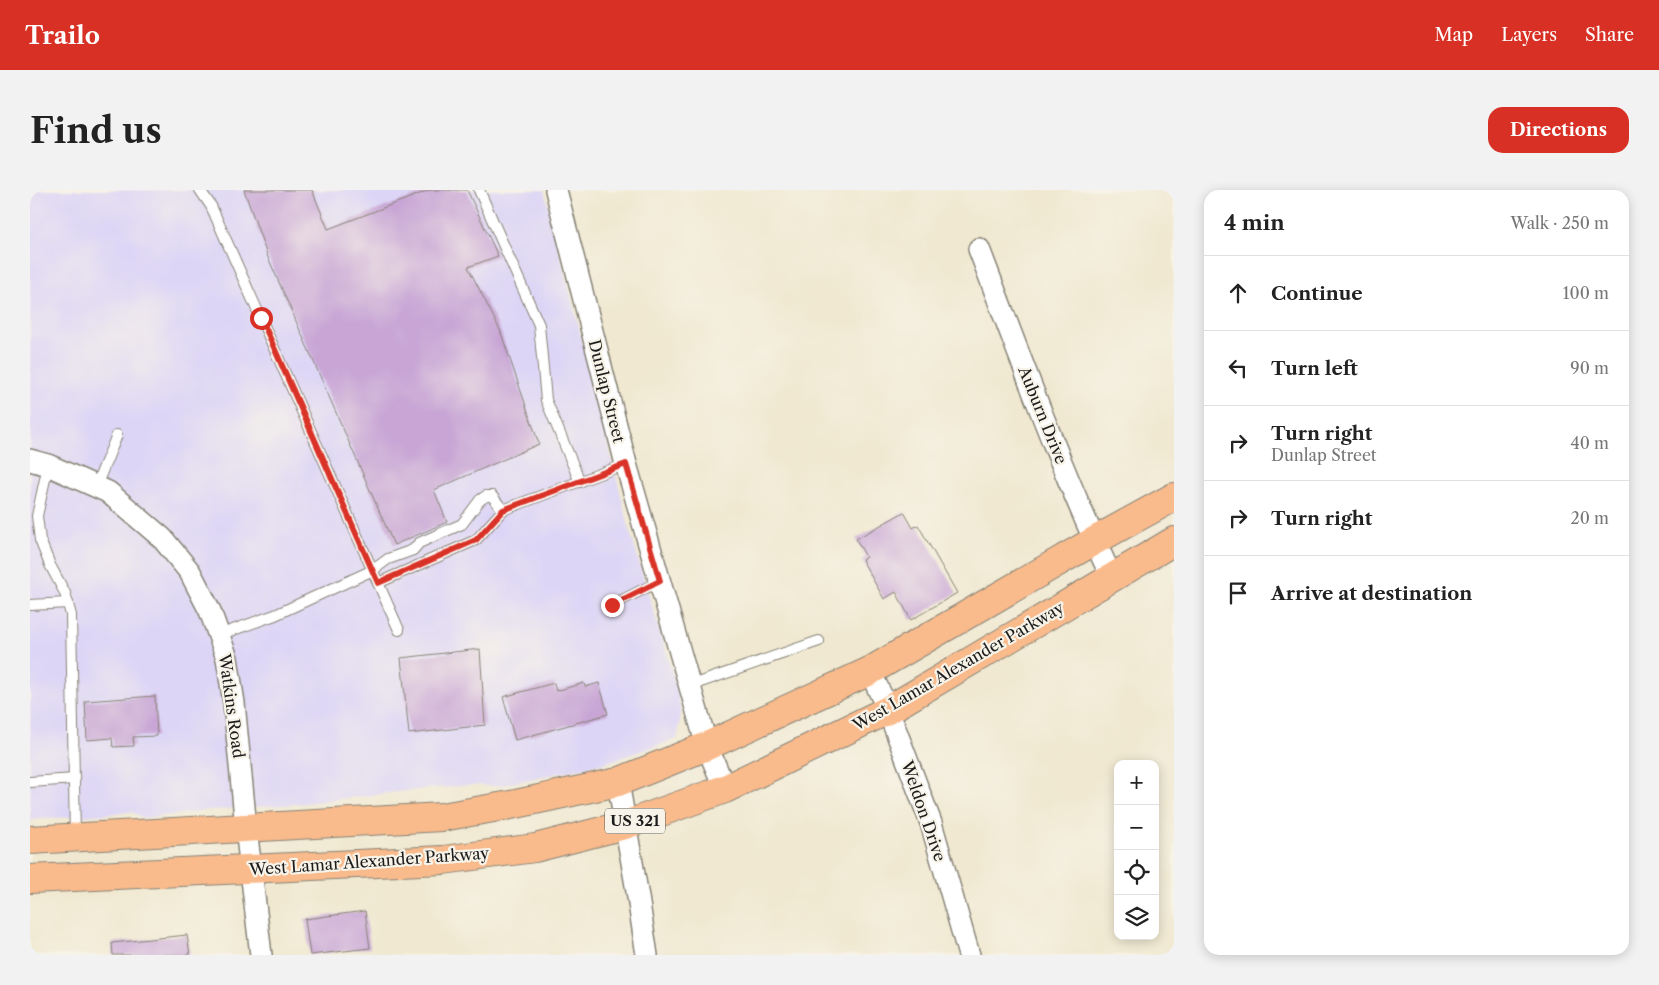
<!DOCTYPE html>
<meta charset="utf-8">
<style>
body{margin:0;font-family:"Libre Caslon Text",serif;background:#f2f2f2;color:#222}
.controls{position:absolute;right:15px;bottom:15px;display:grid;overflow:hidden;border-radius:10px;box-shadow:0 2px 12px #0003}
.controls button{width:45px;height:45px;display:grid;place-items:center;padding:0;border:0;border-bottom:1px solid #e0e0e0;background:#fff;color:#222;font:25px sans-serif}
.stop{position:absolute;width:15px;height:15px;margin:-11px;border:4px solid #d93025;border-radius:50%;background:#fff}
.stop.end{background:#d93025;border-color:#fff;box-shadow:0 1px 5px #0008}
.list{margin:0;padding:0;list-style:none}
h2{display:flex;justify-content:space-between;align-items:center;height:65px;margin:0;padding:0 20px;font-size:21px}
h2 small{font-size:16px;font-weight:400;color:#767676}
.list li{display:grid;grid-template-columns:32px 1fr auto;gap:15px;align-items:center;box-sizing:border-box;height:75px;padding:0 20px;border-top:1px solid #e0e0e0}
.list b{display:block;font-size:19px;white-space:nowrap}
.list p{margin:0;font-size:16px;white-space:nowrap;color:#767676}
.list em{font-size:16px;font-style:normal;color:#767676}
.icon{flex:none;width:28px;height:28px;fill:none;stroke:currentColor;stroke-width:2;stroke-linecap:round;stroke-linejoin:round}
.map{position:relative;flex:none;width:1144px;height:765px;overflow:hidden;border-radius:15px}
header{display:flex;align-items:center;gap:30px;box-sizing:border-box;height:70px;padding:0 25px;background:#d93025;color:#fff}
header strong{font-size:24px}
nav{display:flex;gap:28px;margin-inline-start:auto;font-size:18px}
.intro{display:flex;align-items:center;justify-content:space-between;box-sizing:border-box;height:120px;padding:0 30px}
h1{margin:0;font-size:35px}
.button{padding:12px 22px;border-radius:15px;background:#d93025;color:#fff;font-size:18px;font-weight:700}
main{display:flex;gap:30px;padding:0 30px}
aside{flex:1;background:#fff;border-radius:15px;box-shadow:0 2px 12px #0003}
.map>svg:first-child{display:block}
.built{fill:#ddd5f6}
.building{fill:#c8a5d5}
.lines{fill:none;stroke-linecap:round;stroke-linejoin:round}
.lane-casing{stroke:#868276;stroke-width:12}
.street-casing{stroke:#868276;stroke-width:24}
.highway-casing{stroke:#868276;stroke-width:30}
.lane{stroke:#fff;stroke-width:10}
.street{stroke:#fff;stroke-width:21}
.highway{stroke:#fabb8c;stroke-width:28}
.route{stroke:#d93025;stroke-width:6}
.labels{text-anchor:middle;stroke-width:4.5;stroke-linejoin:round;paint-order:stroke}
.shield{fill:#f7f3e8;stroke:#5e5c59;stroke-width:1}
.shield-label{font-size:15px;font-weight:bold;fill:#1c1c1c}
.street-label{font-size:16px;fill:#1c1c1c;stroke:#f7f3e8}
</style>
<header>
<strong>Trailo</strong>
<nav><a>Map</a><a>Layers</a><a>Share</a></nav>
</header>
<div class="intro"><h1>Find us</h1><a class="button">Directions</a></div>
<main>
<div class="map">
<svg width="1144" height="765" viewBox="0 0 1144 765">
<rect width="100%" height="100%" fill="#f7f3e8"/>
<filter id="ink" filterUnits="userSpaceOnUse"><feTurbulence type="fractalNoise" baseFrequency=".02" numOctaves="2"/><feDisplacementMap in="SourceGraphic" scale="10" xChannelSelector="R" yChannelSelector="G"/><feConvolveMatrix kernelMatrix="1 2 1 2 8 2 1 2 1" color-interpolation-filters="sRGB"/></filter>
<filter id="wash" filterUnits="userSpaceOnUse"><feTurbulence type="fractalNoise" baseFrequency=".0096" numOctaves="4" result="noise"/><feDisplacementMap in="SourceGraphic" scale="20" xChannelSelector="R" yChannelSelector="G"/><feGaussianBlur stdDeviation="1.12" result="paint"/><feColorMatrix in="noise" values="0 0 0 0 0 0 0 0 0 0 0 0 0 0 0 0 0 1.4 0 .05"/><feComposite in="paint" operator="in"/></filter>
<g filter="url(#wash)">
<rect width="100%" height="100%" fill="#f0e8d0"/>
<path class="built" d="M0,0h514l87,345 47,157 3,22 -4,25 -75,25 -105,22 -25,-1 -58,5 -117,14 -100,7 -15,3 -39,4 -11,-6 -102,8z"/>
<g id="blocks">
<g class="building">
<path d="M214,0h68l16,39 102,-39h37l31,66 -30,11 32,63 39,114 -105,46 13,32 -53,23 -127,-290z"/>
<path d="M874,322l9,16 5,-3 39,68 -46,27 -15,-28 -12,7 -22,-39 4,-3 -10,-18z"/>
<path d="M450,459l5,76 -76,9 -8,-76z"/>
<path d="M524,493l2,8 28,-8 1,4 14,-4 9,31 -93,26 -12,-43z"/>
<path d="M125,506l2,40 -24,1 1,9 -21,1 -1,-9 -25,2 -2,-39z"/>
<path d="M335,721l5,37 -60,7 -5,-36z"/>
<path d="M157,745l3,20h-77l-1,-12z"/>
</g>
</g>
</g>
<g filter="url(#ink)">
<use href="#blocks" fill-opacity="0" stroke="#868276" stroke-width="1"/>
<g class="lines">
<g class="lane-casing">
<g id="lane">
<path d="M170,0l11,16 188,424"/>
<path d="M449,0l60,135 7,75 34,82"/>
<path d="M18,275l-11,51 3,24 10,25 15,28 6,22 4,222"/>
<path d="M66,296l21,-51"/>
<path d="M348,393l98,-43 27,-30 123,-46"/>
<path d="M0,415l38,-2"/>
<path d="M582,415l48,-24"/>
<path d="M189,445l56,-20 98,-45 15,-11 25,-9 6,-7 43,-19 18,-24 6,-4h6l11,14"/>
<path d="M659,496l130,-45"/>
<path d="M0,592l45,-3"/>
</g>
</g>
<g class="street-casing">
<g id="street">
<path d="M526,0l70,274 81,282 18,43"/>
<path d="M949,59c42,110 82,222 133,329"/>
<path d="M0,270l18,5 60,27 54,46 28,34 20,39 17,47 7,45 12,125 15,127"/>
<path d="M840,481l18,39 43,113 38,132"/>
<path d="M588,592l20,115 9,58"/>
</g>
</g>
<g class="highway-casing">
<g id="highway">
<path d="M0,650l412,-23 74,-13 102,-22 89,-36 163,-75 224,-130 80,-44"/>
<path d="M0,689l413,-19 92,-12 90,-23 100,-36 163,-79 286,-169"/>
</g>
</g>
<use href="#lane" class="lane"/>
<use href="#street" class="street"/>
<use href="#highway" class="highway"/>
</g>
</g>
<g class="lines" filter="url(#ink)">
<path class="route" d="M231,128l117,265 98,-43 27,-30 123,-46 34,117 -48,24"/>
</g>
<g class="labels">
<rect class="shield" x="575" y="618.5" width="60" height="25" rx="4"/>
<g class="shield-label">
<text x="605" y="636">US 321</text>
</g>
<g class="street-label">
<text transform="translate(577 201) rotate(76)" y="6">Dunlap Street</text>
<text transform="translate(1013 225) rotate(68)" y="6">Auburn Drive</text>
<text transform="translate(928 476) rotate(-30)" y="6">West Lamar Alexander Parkway</text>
<text transform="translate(202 516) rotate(82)" y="6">Watkins Road</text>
<text transform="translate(894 621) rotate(71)" y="6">Weldon Drive</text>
<text transform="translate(339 671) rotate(-4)" y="6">West Lamar Alexander Parkway</text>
</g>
</g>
</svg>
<div class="controls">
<button>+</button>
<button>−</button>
<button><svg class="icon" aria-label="locate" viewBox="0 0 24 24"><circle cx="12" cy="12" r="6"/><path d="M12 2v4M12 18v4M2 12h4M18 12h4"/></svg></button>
<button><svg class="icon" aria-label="layers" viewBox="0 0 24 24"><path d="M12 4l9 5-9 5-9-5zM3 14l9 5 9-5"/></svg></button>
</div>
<div class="stop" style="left:231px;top:128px"></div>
<div class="stop end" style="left:582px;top:415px"></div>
</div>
<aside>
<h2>4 min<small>Walk · 250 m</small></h2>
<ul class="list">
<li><svg class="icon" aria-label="ahead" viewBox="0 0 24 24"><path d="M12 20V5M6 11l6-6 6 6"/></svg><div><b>Continue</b></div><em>100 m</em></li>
<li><svg class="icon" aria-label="left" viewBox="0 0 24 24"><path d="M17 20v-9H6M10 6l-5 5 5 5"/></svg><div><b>Turn left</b></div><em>90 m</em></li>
<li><svg class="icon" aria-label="right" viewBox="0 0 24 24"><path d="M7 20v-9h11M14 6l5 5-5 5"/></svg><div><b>Turn right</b><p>Dunlap Street</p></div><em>40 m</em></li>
<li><svg class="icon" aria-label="right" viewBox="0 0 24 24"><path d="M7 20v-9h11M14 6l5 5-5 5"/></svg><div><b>Turn right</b></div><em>20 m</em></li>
<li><svg class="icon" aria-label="arrive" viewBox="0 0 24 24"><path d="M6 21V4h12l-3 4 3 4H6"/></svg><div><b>Arrive at destination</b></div></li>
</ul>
</aside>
</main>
